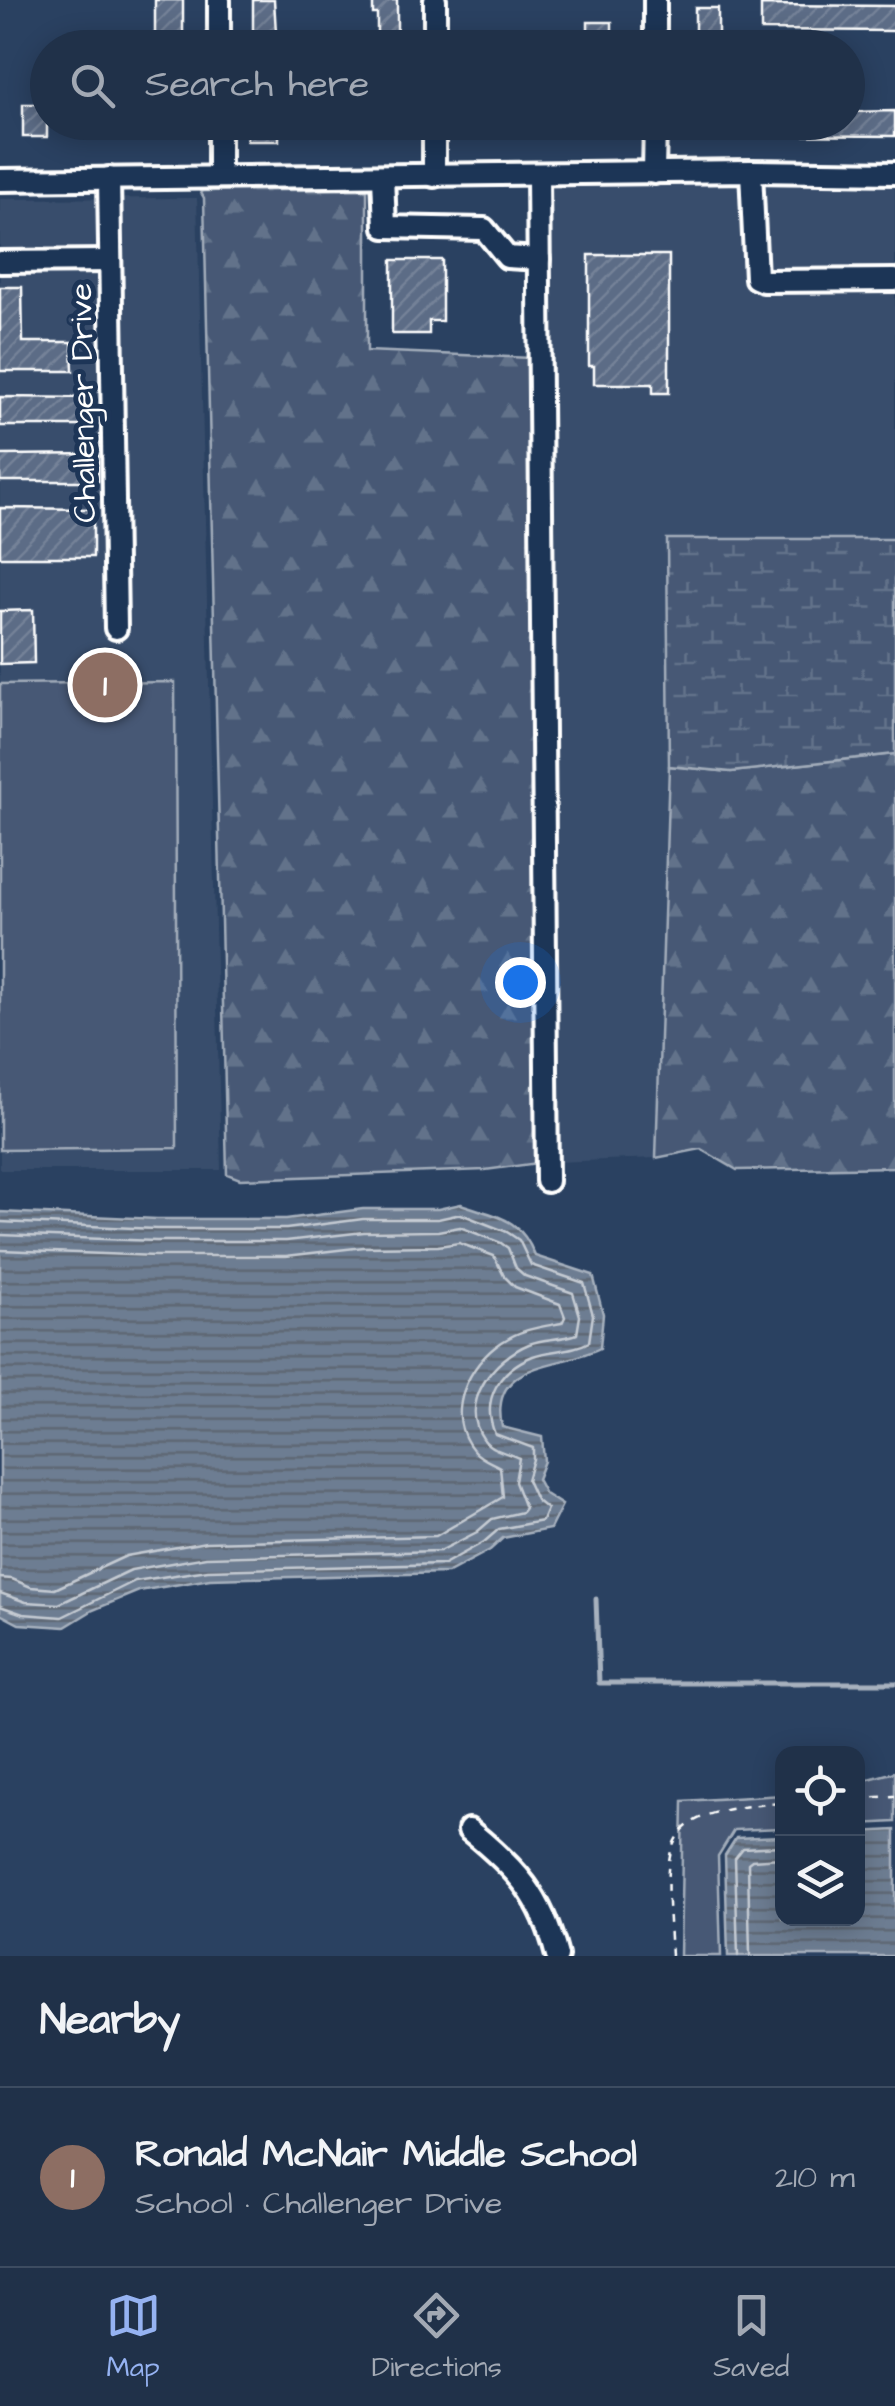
<!DOCTYPE html>
<meta charset="utf-8">
<style>
body{margin:0;font-family:"Architects Daughter",sans-serif;background:#2d3d53;color:#f1f3f6}
.controls{position:absolute;right:30px;bottom:30px;display:grid;overflow:hidden;border-radius:20px;box-shadow:0 5px 25px #0003}
.controls button{width:90px;height:90px;display:grid;place-items:center;padding:0;border:0;border-bottom:2px solid #3d4c61;background:#203149;color:#f1f3f6;font:50px sans-serif}
.you{position:absolute;left:520px;top:982px;width:35px;height:35px;margin:-25px;border:8px solid #fff;border-radius:50%;background:#1a73e8;box-shadow:0 0 0 15px #1a73e833}
.badge{display:grid;place-items:center;width:65px;height:65px;border-radius:50%;background:#95b2f1;color:#fff;font-size:32px;font-weight:700}
.pin{position:absolute;translate:-50% -50%;border:5px solid #fff;box-shadow:0 2px 10px #0006}
.list{margin:0;padding:0;list-style:none}
h2{display:flex;justify-content:space-between;align-items:center;height:130px;margin:0;padding:0 40px;font-size:42px}
h2 small{font-size:32px;font-weight:400;color:#a2a9b4}
.list li{display:grid;grid-template-columns:65px 1fr auto;gap:30px;align-items:center;box-sizing:border-box;height:180px;padding:0 40px;border-top:2px solid #3d4c61}
.list b{display:block;font-size:38px;white-space:nowrap}
.list p{margin:0;font-size:32px;white-space:nowrap;color:#a2a9b4}
.list em{font-size:32px;font-style:normal;color:#a2a9b4}
.icon{flex:none;width:55px;height:55px;fill:none;stroke:currentColor;stroke-width:2;stroke-linecap:round;stroke-linejoin:round}
.map{position:relative;flex:none;width:895px;height:1956px;overflow:hidden}
.search{position:absolute;background:#203149;box-shadow:0 5px 25px #0003;left:30px;right:30px;top:30px;height:110px;display:flex;align-items:center;gap:25px;box-sizing:border-box;padding:0 35px;border-radius:55px;color:#a2a9b4;font-size:38px}
.sheet{height:310px;background:#203149}
nav{display:flex;justify-content:space-around;align-items:center;box-sizing:border-box;height:140px;border-top:2px solid #3d4c61;background:#203149;font-size:28px;color:#a2a9b4}
nav a{display:grid;justify-items:center;gap:5px}
nav .on{color:#95b2f1}
.map>svg:first-child{display:block}
.built{fill:#394e6c}
.green{fill:#465975;stroke:#a2acba;stroke-width:2.5}
.forest{fill:url(#forest-firs);stroke:#a2acba;stroke-width:2.5}
.wetland{fill:url(#wetland-marsh);stroke:#a2acba;stroke-width:2.5}
.water{fill:url(#water-rules);stroke:#a7b1be;stroke-width:2.5}
.lines{fill:none;stroke-linecap:round;stroke-linejoin:round}
.shore{stroke:#c5cbd3;stroke-width:2.5}
.stream{stroke:#a7b1be;stroke-width:5}
.building{fill:url(#building-hatch);stroke:#fff;stroke-width:2.5}
.minor-casing{stroke:#fff;stroke-width:28}
.path{stroke:#fff;stroke-width:2.5;stroke-dasharray:8 8;stroke-linecap:butt}
.minor{stroke:#1d3557;stroke-width:20}
.labels{text-anchor:middle;stroke-width:10;stroke-linejoin:round;paint-order:stroke}
.street-label{font-size:32px;fill:#fff;stroke:#1d3557}
</style>
<div class="map">
<svg width="895" height="1956" viewBox="0 0 895 1956">
<defs>
<pattern id="forest-firs" width="22" height="20" patternUnits="userSpaceOnUse" patternTransform="scale(2.5)"><rect width="22" height="20" fill="#465975"/><path d="M5 1l3.5 6h-7zM16 11l3.5 6h-7z" fill="#62728a"/></pattern>
<pattern id="wetland-marsh" width="20" height="14" patternUnits="userSpaceOnUse" patternTransform="scale(2.5)"><rect width="20" height="14" fill="#465975"/><path d="M1 5h8M5 5V1M11 12h8M15 12V8" fill="none" stroke="#62728a"/></pattern>
<pattern id="water-rules" width="6" height="5" patternUnits="userSpaceOnUse" patternTransform="scale(2.5)"><rect width="6" height="5" fill="#6d7d92"/><path d="M0 2.5h6" fill="none" stroke="#5e6772"/></pattern>
<pattern id="building-hatch" width="6" height="6" patternUnits="userSpaceOnUse" patternTransform="scale(2.5)"><rect width="6" height="6" fill="#5b6c86"/><path d="M-1 1l2-2M0 6l6-6M5 7l2-2" fill="none" stroke="#748298"/></pattern>
</defs>
<rect width="100%" height="100%" fill="#2a4161"/>
<filter id="ink" filterUnits="userSpaceOnUse"><feTurbulence type="fractalNoise" baseFrequency=".01" numOctaves="2"/><feDisplacementMap in="SourceGraphic" scale="20" xChannelSelector="R" yChannelSelector="G"/><feConvolveMatrix kernelMatrix="1 2 1 2 8 2 1 2 1" color-interpolation-filters="sRGB"/></filter>
<g filter="url(#ink)">
<g class="built">
<path d="M751,180l144,3v356h-228l2,227 -13,392 -101,4 -9,-978z"/>
<path d="M197,198l24,972h-221v-971z"/>
</g>
<g class="green">
<path d="M175,682l2,466 -177,2v-466z"/>
<path d="M895,1772v50l-37,2v-42z"/>
<path d="M782,1795v33l-48,2 -16,26 3,100h-41l3,-155z"/>
</g>
<g class="forest">
<path d="M367,189v162l164,7 7,805 -53,7 -245,9 -13,-5 -23,-976 -4,-7z"/>
<path d="M895,754v413l-158,3 -36,-21 -45,9 13,-392 62,6z"/>
</g>
<path class="wetland" d="M667,539h228v215l-164,18 -62,-6z"/>
<g class="water">
<path d="M461,1204c37,13 59,13 74,52l58,19 10,39 -3,34c-41,21 -112,12 -98,79l40,10 2,24 -7,18 8,15 17,11 -12,24 -47,9 -13,12 -43,23 -237,6 -71,12 -46,19 -28,17 -46,-3 -19,-10v-402l157,7h129l77,-10h75z"/>
<path d="M895,1830v126h-167l-3,-101 11,-17 46,-2v82h76v-86z"/>
</g>
<g class="lines">
<g class="shore">
<path d="M0,1222l156,7h130l77,-10h75l23,-5 46,18 12,8 12,25 53,18 9,32 -4,27c-18,10 -38,7 -56,14 -33,13 -53,43 -38,78l38,14v11l-6,21 9,20 11,9 -5,12 -43,8 -15,13 -40,22 -236,6 -73,11 -73,36 -39,-3 -23,-8"/>
<path d="M0,1235l156,6h130l78,-9 74,-1 22,-4 41,16 7,5 8,20 9,8 48,17 7,23 -3,18c-16,6 -33,4 -48,10 -34,14 -72,58 -45,96 7,10 24,13 35,18l-4,24 10,26 -3,4 -30,7 -15,13 -37,19 -234,6 -75,13 -72,34 -33,-2 -26,-9"/>
<path d="M0,1250l156,6h130l78,-9 74,-1 21,-3 35,13 10,20 11,11 45,17 5,13 -3,6c-22,4 -41,6 -60,19 -34,22 -59,73 -28,109 7,8 17,11 26,16l3,30 -67,39 -230,6 -80,14 -71,33 -24,-2 -19,-8 -12,-1"/>
<path d="M738,1956l-3,-98 8,-10 39,-2"/>
<path d="M750,1956l-2,-93 4,-3 30,-2"/>
</g>
<path class="stream" d="M596,1599l3,84h296"/>
</g>
<g class="building">
<path d="M155,0h28v48h-39v-14h11z"/>
<path d="M253,0h21l3,48h-24z"/>
<path d="M373,0h24v48h-20v-34h-4z"/>
<path d="M761,5l134,1v25l-134,-1z"/>
<rect x="695" y="8" width="23" height="33"/>
<rect x="588" y="22" width="24" height="26"/>
<rect x="23" y="104" width="24" height="33"/>
<path d="M895,111v25l-137,-1v-13h90v-10z"/>
<rect x="247" y="122" width="32" height="19"/>
<rect x="695" y="122" width="23" height="14"/>
<path d="M589,255h80v138h-16v-9h-59v-18h-5z"/>
<path d="M392,260h50v61h-13v13h-37z"/>
<path d="M0,287h22l1,55h49l1,29h-73z"/>
<path d="M0,397l95,1v28h-95z"/>
<path d="M98,454v27h-98v-26z"/>
<path d="M0,508l93,1v48h-93z"/>
<path d="M33,610l1,53 -34,1v-53z"/>
</g>
<g class="lines">
<g class="minor-casing">
<g id="minor">
<path d="M219,0v48"/>
<path d="M435,48v-48"/>
<path d="M655,48v-48"/>
<path d="M219,122v55"/>
<path d="M751,171l5,107 7,3 132,-1"/>
<path d="M654,173l1,-51"/>
<path d="M538,175l9,1006"/>
<path d="M383,176l2,51 99,2 23,28 32,2"/>
<path d="M434,176v-54"/>
<path d="M109,178l7,450"/>
<path d="M0,180l751,-9 144,2"/>
<path d="M0,262l110,-1"/>
<path d="M469,1830c48,39 73,66 88,126"/>
</g>
</g>
<g class="path">
<path d="M858,1798l37,-2"/>
<path d="M671,1956c-6,-115 -19,-144 111,-153"/>
</g>
<use href="#minor" class="minor"/>
</g>
</g>
<g class="labels">
<g class="street-label">
<text transform="translate(82 403) rotate(-91)" y="11">Challenger Drive</text>
</g>
</g>
</svg>
<div class="controls">
<button><svg class="icon" aria-label="locate" viewBox="0 0 24 24"><circle cx="12" cy="12" r="6"/><path d="M12 2v4M12 18v4M2 12h4M18 12h4"/></svg></button>
<button><svg class="icon" aria-label="layers" viewBox="0 0 24 24"><path d="M12 4l9 5-9 5-9-5zM3 14l9 5 9-5"/></svg></button>
</div>
<div class="you"></div>
<div class="pin badge" style="left:105px;top:685px;background:#8d6e63">1</div>
<div class="search"><svg class="icon" aria-label="search" viewBox="0 0 24 24"><circle cx="10" cy="10" r="6"/><path d="M15 15l6 6"/></svg>Search here</div>
</div>
<section class="sheet">
<h2>Nearby<small></small></h2>
<ul class="list">
<li><span class="badge" style="background:#8d6e63">1</span><div><b>Ronald McNair Middle School</b><p>School · Challenger Drive</p></div><em>210 m</em></li>
</ul>
</section>
<nav>
<a class="on"><svg class="icon" aria-label="map" viewBox="0 0 24 24"><path d="M3 6l6-2 6 2 6-2v14l-6 2-6-2-6 2zM9 4v14M15 6v14"/></svg>Map</a>
<a><svg class="icon" aria-label="directions" viewBox="0 0 24 24"><path d="M12 3l9 9-9 9-9-9zM9 14v-3h6M13 9l2 2-2 2"/></svg>Directions</a>
<a><svg class="icon" aria-label="saved" viewBox="0 0 24 24"><path d="M7 4h10v16l-5-4-5 4z"/></svg>Saved</a>
</nav>
